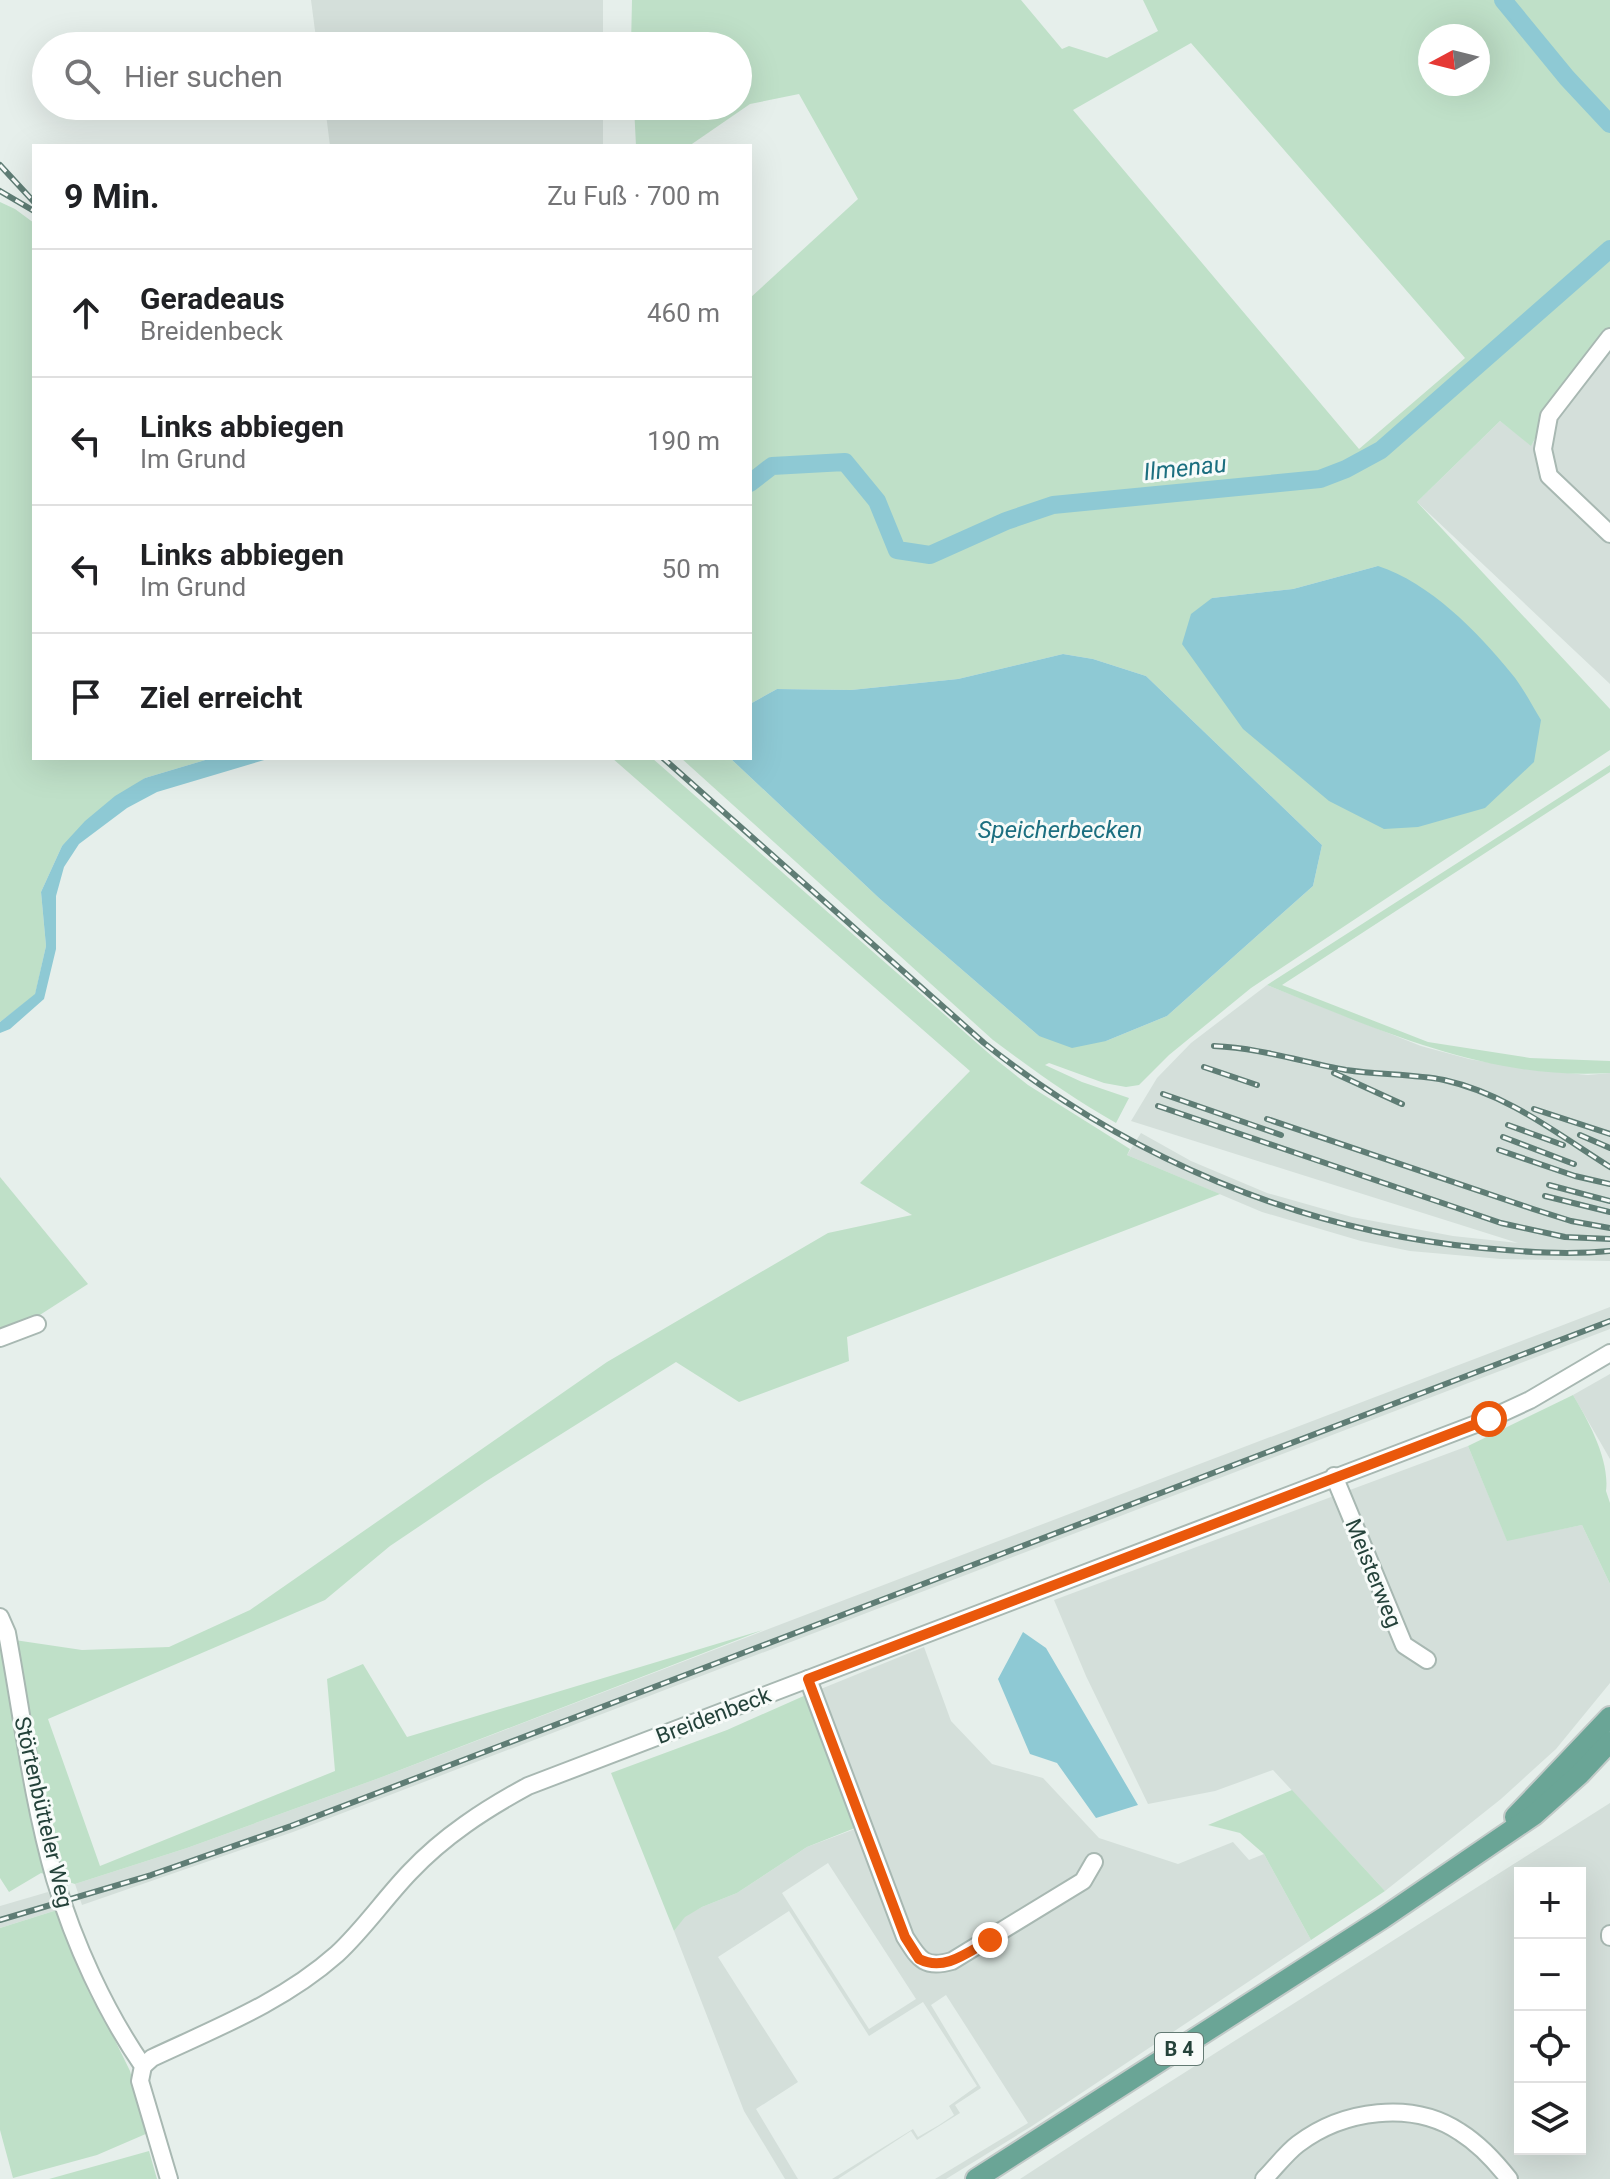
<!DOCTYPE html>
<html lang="de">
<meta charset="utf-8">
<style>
body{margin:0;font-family:Roboto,sans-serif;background:#f2f2f2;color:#202124}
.controls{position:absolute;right:24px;bottom:24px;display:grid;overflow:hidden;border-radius:0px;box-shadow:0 8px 32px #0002}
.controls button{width:72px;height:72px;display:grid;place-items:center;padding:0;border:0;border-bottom:2px solid #e0e0e0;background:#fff;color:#202124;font:40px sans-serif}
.compass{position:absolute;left:1418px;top:24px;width:72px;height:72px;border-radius:50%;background:#fff;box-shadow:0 8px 32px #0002;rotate:263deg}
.stop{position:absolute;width:24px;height:24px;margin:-18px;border:6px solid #ea580c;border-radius:50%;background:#fff}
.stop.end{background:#ea580c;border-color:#fff;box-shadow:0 2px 8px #0008}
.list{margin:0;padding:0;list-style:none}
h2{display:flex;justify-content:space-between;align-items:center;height:104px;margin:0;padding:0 32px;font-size:34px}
h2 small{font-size:26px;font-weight:400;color:#757577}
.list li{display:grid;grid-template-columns:52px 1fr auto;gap:24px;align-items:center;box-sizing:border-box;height:128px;padding:0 32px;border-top:2px solid #e0e0e0}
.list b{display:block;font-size:30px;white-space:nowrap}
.list p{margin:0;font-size:26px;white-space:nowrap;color:#757577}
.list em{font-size:26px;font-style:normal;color:#757577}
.icon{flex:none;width:44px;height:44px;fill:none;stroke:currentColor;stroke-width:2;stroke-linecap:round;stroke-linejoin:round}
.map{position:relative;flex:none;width:1610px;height:2179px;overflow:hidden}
.search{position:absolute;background:#fff;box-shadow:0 8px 32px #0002;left:32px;top:32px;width:720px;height:88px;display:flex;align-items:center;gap:20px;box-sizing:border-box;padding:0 28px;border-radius:44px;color:#757577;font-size:30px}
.panel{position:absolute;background:#fff;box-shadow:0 8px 32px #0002;left:32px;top:144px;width:720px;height:616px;border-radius:0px}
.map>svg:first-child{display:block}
.built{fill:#d4dfda;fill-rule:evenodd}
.green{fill:#bfe0c8;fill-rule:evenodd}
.water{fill:#8ec9d4}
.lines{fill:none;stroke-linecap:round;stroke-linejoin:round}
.river{stroke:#8ec9d4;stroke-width:18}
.minor-casing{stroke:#a8b8b2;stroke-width:20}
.major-casing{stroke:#c2cac8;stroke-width:24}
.minor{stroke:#fff;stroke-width:16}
.major{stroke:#6aa596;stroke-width:20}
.rail-casing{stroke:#5f7d75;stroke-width:6}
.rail{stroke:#f7fbf9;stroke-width:3;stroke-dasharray:9;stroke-linecap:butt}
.route{stroke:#ea580c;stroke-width:10}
.labels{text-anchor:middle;stroke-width:6;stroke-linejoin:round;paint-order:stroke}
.shield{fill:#f7fbf9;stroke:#637a73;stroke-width:2}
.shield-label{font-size:20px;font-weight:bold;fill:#24423a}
.street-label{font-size:22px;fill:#24423a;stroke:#f7fbf9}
.water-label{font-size:24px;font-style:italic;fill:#1c6f80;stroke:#f7fbf9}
</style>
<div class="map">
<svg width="1610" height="2179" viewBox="0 0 1610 2179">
<rect width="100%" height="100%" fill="#e6efeb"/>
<g class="built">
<path d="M311,0h292v46h-286z"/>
<path d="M325,106h278v40h-273z"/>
<path d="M1610,341v343l-193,-182 83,-81 31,24z"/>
<path d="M1267,985l154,61 48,13 57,10 62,6 22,-2v188l-109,-2 -91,-8 -49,-10 -99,-29 -135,-57 14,-22 50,28 76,32 85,24 101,19 65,7 -387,-122 26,-43 34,-35z"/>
<path d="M1610,1307v22l-1317,503 -211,73 -7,-21 112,-36 195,-71z"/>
<path d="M1610,1374v85l-37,-64z"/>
<path d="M1468,1446l39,94 75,-15 28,59v99l-54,66 -55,50 -116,92 -112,-121 -58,21 -67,13 -62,-128 -32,-76z"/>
<path d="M924,1647l27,74 41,43 51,14 56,60 79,26 55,-22 16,18 15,-6 47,86 -279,186 -86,53h-11l93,-56 -82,-128 -15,10 50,83 -26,17 5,8 -43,27 -6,-9 -73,48h-6l81,-50 5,8 21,-12 15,-10 -5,-9 28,-20 -54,-84 -54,34 -80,-125 -71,46 80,125 -42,27 42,70h-13l-41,-68 -70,-180 11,-15 17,-9 35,-14 70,-46 48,-18 -49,-134zM828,1863l88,136 -47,30 -87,-136z"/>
<path d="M1610,1803v376h-590l115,-75zM1520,1873h60v276h-60z"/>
<path d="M48,1892l9,18 -57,18v-22z"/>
</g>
<g class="green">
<path d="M632,0h389l41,49 7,-3 38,12 51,-27 -15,-31h467v331l-56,73 -23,42 -31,-25 -83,81 193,207v41l-359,238 -82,67 -30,30 -13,2 -22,-4 -55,-20 -4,2 37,17 47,16 -13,25c-44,-25 -83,-53 -123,-83l-312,-282h49l149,140 160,138 67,5 61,-25 146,-130 9,-41 -176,-169 -53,-17 -30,-5 -105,25 -107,11 -74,-1 -27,15v-406l108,-99 -59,-105 -49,10 -61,42h-53l-2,-40h104v-60h-107zM1430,36h48v48h-48zM1191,43l274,315 -106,91 -286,-339zM1378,566l-196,78 30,-46 81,-9z"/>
<path d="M0,202l15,7 19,14v535h178l-67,20 -83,68 -21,46 5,54 -11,49 -35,27z"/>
<path d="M612,758h40l342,300 34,27 102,64 -3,6 93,39 -373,143 2,24 -110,41 -63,-40 -191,120 -95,64 -65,54 -277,119 52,147 235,-95 -8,-92 36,-15 44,73 356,-107 -381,147 -195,71 -112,36 -34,-11 -32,19 -9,-14v-248l1,8 81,12 87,-3 81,-37 357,-248 221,-129 84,-18 -52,-32 110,-112z"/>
<path d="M1610,765v7l-328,213 146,57 102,16 80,3v12c-122,8 -233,-44 -343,-88z"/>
<path d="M0,1177l88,107 -56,36 -32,13z"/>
<path d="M1573,1395c15,25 37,65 33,96l4,12v81l-28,-59 -75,16 -39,-95z"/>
<path d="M806,1695l49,133 -48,19 -70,46 -35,14 -17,10 -11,14 -63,-158 116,-43z"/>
<path d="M1292,1790l93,101 -74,49 -47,-86 -24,-21 -32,-8z"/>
<path d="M57,1910l26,65 47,96 18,62 -51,22 -84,23 -13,-48v-202z"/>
<path d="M149,2151l8,28h-108z"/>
</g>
<g class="water">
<path d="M1378,566c52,17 99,65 133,107 12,14 20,31 30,47l-7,42 -49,46 -67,19 -34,2 -55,-28 -86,-72 -61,-85 9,-30 21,-16 81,-9z"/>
<path d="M1063,654l30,5 53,17 176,169 -9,41 -146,130 -61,25 -34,7 -33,-12 -160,-138 -149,-140h20v-54l27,-15 74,1 107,-11z"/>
<path d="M212,758h59l-114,34 -30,16 -48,36 -15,23 -8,29v53l-12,50 -34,30 -10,4v-11l35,-28 11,-48 -5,-54 21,-46 23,-25 30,-25 30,-18z"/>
<path d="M1023,1632l23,16 92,157 -42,13 -39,-55 -27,-9 -32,-75z"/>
</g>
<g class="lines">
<g class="river">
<path d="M1503,0l64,78 43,46"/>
<path d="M750,483l22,-17 73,-4 32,39 20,49 33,5 76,-34 47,-16 267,-26 26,-10 35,-19 229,-201"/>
</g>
<g class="minor-casing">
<g id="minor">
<path d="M1610,337l-61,79 -6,33 6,27 61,58"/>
<path d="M0,1338l37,-14"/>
<path d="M1334,1476l70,169 23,15"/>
<path d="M0,1617l7,16c15,81 25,166 48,246 19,64 50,132 88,187l-3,15 29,98"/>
<path d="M808,1679l97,258c14,22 19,32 47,24l131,-80 11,-19"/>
<path d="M1610,1934v3"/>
<path d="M143,2066l9,-8c64,-30 131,-56 185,-104 27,-25 48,-56 73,-82 34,-36 74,-62 118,-86l961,-367 41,-19 80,-47"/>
<path d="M1264,2179c11,-11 22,-26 34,-35 45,-34 114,-44 162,-12 19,12 35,29 49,47"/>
</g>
</g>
<g class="major-casing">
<g id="major">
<path d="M1515,1817l95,-100"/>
<path d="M976,2179l407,-261 151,-103 46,-41 30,-32"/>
</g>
</g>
<use href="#minor" class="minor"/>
<use href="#major" class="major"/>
<g class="rail-casing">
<g id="rail">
<path d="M0,165l34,37"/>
<path d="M0,191l34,20"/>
<path d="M663,758l321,285c143,114 315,188 498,205 43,4 85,7 128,3"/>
<path d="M1214,1046c46,2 88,16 132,24 33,5 66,4 98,10 63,14 112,53 166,87"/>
<path d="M1204,1067l53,18"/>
<path d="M1334,1073l68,31"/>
<path d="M1163,1094l118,41"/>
<path d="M1158,1106l343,117 64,14 45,2"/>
<path d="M1534,1109l76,25"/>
<path d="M1267,1119l266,90 38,12 39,7"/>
<path d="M1508,1125l55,20"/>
<path d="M1580,1135l30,13"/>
<path d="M1503,1137l71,27"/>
<path d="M1499,1150l76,26 35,8"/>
<path d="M1549,1185l61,16"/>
<path d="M1545,1196l65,16"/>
<path d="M0,1920l151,-45 140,-49 1319,-505"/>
</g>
</g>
<use href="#rail" class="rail"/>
</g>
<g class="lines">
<path class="route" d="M990,1940c-22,12 -45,32 -71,19l-14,-22 -97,-258 681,-260"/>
</g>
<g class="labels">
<rect class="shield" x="1155" y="2033" width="48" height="32" rx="6"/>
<g class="shield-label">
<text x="1179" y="2056">B 4</text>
</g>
<g class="street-label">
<text transform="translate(1374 1573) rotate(68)" y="8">Meisterweg</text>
<text transform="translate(713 1715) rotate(-21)" y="8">Breidenbeck</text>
<text transform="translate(44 1812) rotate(77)" y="8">Störtenbütteler Weg</text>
</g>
<g class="water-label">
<text transform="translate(1185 468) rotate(-6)" y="8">Ilmenau</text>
<text x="1060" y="838">Speicherbecken</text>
</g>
</g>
</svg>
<div class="controls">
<button>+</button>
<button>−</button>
<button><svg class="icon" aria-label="locate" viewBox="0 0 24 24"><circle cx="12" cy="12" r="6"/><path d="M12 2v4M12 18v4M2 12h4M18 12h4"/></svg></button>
<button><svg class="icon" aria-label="layers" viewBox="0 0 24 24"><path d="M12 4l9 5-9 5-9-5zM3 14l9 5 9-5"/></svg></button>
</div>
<svg class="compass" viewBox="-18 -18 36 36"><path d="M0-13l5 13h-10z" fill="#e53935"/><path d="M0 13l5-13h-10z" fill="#757577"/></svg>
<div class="stop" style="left:1489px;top:1419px"></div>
<div class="stop end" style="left:990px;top:1940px"></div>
<div class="search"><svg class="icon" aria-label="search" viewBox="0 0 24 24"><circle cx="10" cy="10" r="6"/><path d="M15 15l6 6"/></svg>Hier suchen</div>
<section class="panel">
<h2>9 Min.<small>Zu Fuß · 700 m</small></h2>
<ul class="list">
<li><svg class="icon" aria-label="ahead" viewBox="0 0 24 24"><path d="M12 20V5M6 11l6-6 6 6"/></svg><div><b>Geradeaus</b><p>Breidenbeck</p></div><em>460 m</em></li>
<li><svg class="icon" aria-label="left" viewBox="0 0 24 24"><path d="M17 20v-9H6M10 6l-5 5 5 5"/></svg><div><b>Links abbiegen</b><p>Im Grund</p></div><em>190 m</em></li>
<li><svg class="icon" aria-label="left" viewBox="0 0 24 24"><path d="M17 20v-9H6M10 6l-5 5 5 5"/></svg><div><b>Links abbiegen</b><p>Im Grund</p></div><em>50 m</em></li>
<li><svg class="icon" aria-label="arrive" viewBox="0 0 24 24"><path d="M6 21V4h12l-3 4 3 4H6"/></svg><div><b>Ziel erreicht</b></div></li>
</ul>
</section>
</div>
